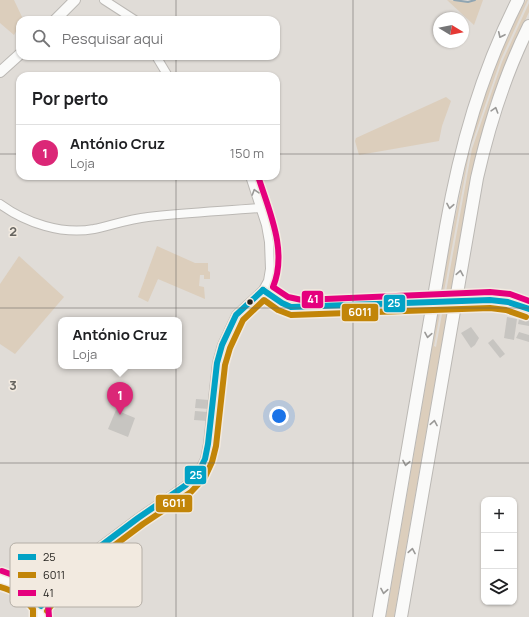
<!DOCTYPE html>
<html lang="pt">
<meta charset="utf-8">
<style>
body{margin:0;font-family:Manrope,sans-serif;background:#f6f6f6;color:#202124}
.controls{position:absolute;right:12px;bottom:12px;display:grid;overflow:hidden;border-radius:8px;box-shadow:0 1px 3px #0004}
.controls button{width:36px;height:36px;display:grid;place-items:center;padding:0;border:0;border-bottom:1px solid #e0e0e0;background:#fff;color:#202124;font:20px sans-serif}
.compass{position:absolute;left:433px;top:12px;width:36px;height:36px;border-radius:50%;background:#fff;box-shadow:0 1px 3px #0004;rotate:100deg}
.you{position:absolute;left:279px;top:416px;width:14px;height:14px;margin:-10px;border:3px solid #fff;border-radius:50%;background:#1a73e8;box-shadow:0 0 0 6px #1a73e833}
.badge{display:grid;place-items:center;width:26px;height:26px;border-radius:50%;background:#db2777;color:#fff;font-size:13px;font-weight:700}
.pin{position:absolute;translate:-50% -33px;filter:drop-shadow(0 1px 2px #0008)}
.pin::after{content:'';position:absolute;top:21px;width:14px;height:12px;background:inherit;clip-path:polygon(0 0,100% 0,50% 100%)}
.popup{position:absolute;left:58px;top:317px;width:124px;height:52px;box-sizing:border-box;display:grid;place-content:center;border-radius:8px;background:#fff;filter:drop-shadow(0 1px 3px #0005);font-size:13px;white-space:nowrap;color:#757577}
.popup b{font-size:15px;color:#202124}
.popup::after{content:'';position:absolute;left:50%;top:100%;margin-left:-8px;border:8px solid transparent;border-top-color:#fff}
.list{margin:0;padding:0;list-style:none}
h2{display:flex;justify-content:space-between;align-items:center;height:52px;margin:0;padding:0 16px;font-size:17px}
h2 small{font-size:13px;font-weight:400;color:#757577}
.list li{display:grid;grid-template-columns:26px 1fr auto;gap:12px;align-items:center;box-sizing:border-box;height:56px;padding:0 16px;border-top:1px solid #e0e0e0}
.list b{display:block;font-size:15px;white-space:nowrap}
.list p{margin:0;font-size:13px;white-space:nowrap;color:#757577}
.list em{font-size:13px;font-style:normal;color:#757577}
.icon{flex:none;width:22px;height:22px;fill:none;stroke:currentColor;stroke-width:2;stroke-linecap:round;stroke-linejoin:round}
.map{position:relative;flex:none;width:529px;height:617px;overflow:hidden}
.search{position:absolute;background:#fff;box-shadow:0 1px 3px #0004;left:16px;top:16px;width:264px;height:44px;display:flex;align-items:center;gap:10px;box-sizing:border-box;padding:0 14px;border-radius:12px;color:#757577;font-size:15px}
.panel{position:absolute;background:#fff;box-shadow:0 1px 3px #0004;left:16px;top:72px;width:264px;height:108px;border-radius:12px}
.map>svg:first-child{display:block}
.green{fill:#dccebc}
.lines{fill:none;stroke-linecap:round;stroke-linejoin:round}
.stream{stroke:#90a5b2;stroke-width:2}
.building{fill:#c7c5c1}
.minor-casing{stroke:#bbb8b4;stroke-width:10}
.major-casing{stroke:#bbb8b4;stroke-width:12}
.highway-casing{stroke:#bbb8b4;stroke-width:14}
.minor{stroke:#fafaf9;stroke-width:8}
.major{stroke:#fafaf9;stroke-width:10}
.highway{stroke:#fafaf9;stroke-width:12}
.minor-bridge-casing{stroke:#bbb8b4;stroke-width:10;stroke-linecap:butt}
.minor-bridge{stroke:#fafaf9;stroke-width:8}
.bus-1-casing{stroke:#f2eae0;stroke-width:9}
.bus-2-casing{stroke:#f2eae0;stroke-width:9}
.bus-3-casing{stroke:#f2eae0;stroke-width:9}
.bus-1{stroke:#02a2c5;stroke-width:6}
.bus-2{stroke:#c28508;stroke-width:6}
.bus-3{stroke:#e5007d;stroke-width:6}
.oneway{stroke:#9a9997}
.grid{fill:none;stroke:#66645f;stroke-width:1;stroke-opacity:0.55}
.bus-dot{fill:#25231f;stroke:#f2eae0;stroke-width:1.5}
.key{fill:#f2eae0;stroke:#b4aea6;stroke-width:1}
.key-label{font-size:11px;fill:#25231f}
.grid-label{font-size:13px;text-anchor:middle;font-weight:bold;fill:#66645f;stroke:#f2eae0;stroke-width:3;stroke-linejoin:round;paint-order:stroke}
.line-badge{stroke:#f2eae0;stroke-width:1.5}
.badge-label{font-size:11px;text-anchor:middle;font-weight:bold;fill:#fff}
</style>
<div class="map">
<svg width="529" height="617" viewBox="0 0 529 617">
<rect width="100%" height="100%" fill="#e0dcd7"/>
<g class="green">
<path d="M0,0h14l9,19 -3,1v4l-6,11 -14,-12z"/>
<path d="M447,0l21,2 7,-2h8l-9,25z"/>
<path d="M526,0h2l-27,59 -28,81 -3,6c11,-51 32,-100 56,-146z"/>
<path d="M529,3v9l-23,50 -15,39 -20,74 -77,442h-8l64,-374 18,-89h1l-35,192 2,1 36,-198 30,-87z"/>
<path d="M446,97l5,4 -9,25 -3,15 -80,14 -4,-14 1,-3z"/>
<path d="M157,246l38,17h13v8l2,1v7h-6v-4h-4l-1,11 5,1 1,12 -47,-20 -10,23 -10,-5z"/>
<path d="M19,256l45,41 -49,57 -15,-10v-60z"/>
</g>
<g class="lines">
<path class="stream" d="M454,0l14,2 7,-2"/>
</g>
<g class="building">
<path d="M507,317l10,2 -3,21 -10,-2z"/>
<path d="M519,319l10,1v6l-11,-2z"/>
<path d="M471,327l8,11 -4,7 -4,3 -10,-15z"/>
<path d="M519,332l10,3v7l-13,-4z"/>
<path d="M493,339l12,15 -5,4 -12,-15z"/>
<path d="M196,399l13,1v9l-14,-1z"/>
<path d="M116,410l19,8 -7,19 -20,-8z"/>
<path d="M195,411l13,1v9l-14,-1z"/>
</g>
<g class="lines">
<g class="minor-casing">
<g id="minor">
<path d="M104,0l31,20"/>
<path d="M156,56l12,20"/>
<path d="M0,204c26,19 62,31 94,25 18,-4 36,-10 54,-12 37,-4 75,-6 112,-9"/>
<path d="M263,290l19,13 9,4 119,-4"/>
<path d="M477,300c18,0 35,2 52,9"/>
<path d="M41,606l15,-19 26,-27 56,-42 48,-33 12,-12 7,-14 3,-15 9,-81 5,-18 14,-30 27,-25 5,-9 2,-12 -1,-27 -3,-17 -16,-49"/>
</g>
</g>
<g class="major-casing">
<g id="major">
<path d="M55,20l20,-20"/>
<path d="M0,72l20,-18"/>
<path d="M0,579l12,3 9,4 9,7 11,13v11"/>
</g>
</g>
<g class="highway-casing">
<g id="highway">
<path d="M379,617l67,-390c14,-80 35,-154 72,-227"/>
<path d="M401,617l76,-439c12,-53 28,-104 52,-152"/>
</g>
</g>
<use href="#minor" class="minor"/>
<use href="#major" class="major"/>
<use href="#highway" class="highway"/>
<g class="minor-bridge-casing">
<path id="minor-bridge" d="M410,303l67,-3"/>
</g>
<use href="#minor-bridge" class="minor-bridge"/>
<g class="bus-1-casing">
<g id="bus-1">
<path d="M263,290l19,13 9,4 199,-7 18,2 21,7"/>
<path d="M41,606l15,-19 26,-27 56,-42 48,-33 12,-12 7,-14 3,-15 9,-81 5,-18 14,-30 27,-25"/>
</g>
</g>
<g class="bus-2-casing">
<g id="bus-2">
<path d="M0,587c15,4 23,10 33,22v8"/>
<path d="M47,611l15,-19 25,-26 56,-42 48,-32 14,-15 7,-15 4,-16 9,-81 5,-17 13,-28 21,-20 14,10 13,5 199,-7 16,2 20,7"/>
</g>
</g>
<g class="bus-3-casing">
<g id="bus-3">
<path d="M258,176c11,35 30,75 15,111l15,10 14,3 188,-8 20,2 19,7"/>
<path d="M2,571l22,8 12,8 12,16 1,14"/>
</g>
</g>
<use href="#bus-1" class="bus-1"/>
<use href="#bus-2" class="bus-2"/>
<use href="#bus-3" class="bus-3"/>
</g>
<defs><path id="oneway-chevron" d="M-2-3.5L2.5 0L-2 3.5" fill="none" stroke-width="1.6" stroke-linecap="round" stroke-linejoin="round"/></defs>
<g class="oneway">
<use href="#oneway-chevron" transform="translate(501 35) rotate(115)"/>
<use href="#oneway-chevron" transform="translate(495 110) rotate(-73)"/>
<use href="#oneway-chevron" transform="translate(255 192) rotate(-107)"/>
<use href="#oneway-chevron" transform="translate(450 206) rotate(100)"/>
<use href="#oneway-chevron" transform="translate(460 273) rotate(-80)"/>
<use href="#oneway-chevron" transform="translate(428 335) rotate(100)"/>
<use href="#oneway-chevron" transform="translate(434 423) rotate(-80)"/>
<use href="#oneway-chevron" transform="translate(406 463) rotate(100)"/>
<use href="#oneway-chevron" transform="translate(412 551) rotate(-80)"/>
<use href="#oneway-chevron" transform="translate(384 591) rotate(100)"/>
</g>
<path class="grid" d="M176,0v20M353,0v617M176,56v20M0,154h20M276,154h253M176,176v441M0,308h529M0,463h529"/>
<circle class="bus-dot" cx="250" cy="302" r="3.5"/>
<rect x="10" y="543" width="132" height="64" rx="6" class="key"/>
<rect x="18" y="554" width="18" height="6" fill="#02a2c5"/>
<rect x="18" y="572" width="18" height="6" fill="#c28508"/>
<rect x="18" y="590" width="18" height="6" fill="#e5007d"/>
<g class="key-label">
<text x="43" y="561">25</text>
<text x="43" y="579">6011</text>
<text x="43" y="597">41</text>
</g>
<g class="grid-label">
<text x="13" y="236">2</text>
<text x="13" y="390">3</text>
</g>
<g class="line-badge">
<rect x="301" y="290" width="23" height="19" rx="4" fill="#e5007d"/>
<rect x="383" y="294" width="23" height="19" rx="4" fill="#02a2c5"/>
<rect x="341" y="303" width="38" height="19" rx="4" fill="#c28508"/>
<rect x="184" y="465" width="23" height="20" rx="4" fill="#02a2c5"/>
<rect x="155" y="494" width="38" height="19" rx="4" fill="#c28508"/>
</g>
<g class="badge-label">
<text x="313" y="303">41</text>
<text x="394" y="307">25</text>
<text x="360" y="316">6011</text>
<text x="196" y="479">25</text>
<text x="174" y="507">6011</text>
</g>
</svg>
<div class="controls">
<button>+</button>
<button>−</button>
<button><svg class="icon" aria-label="layers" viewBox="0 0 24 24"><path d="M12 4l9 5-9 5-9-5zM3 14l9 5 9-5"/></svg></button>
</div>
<svg class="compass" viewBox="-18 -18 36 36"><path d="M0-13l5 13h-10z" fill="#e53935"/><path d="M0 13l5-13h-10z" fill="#757577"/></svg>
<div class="you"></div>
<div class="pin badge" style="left:120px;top:415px">1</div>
<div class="popup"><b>António Cruz</b>Loja</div>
<div class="search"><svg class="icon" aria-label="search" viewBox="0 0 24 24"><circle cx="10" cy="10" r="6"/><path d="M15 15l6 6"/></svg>Pesquisar aqui</div>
<section class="panel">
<h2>Por perto<small></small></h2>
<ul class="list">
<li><span class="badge">1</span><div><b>António Cruz</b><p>Loja</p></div><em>150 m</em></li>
</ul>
</section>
</div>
